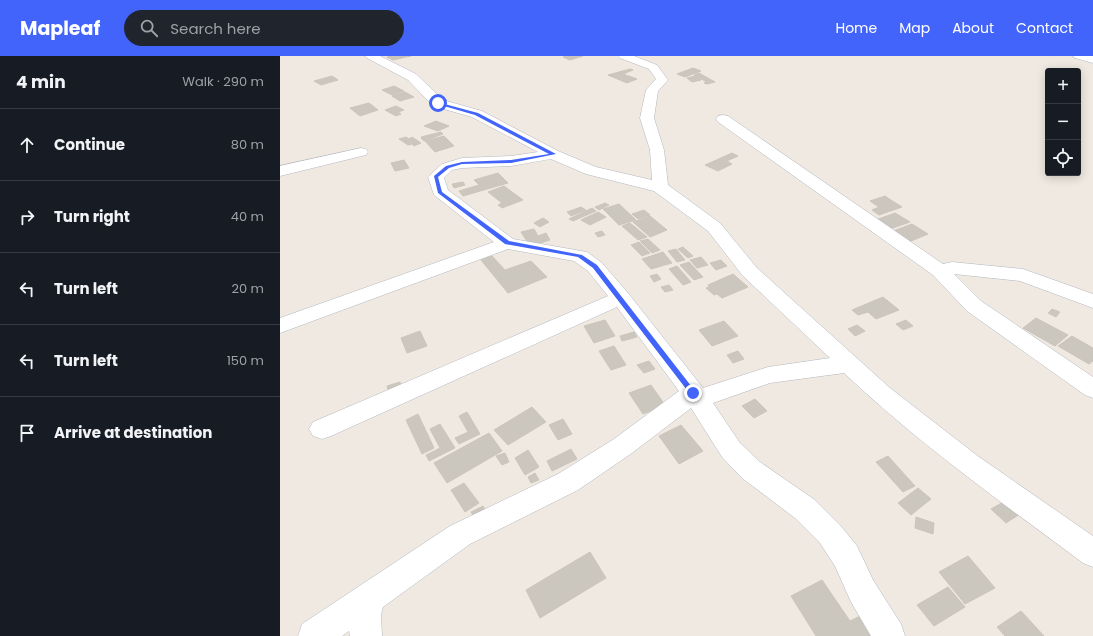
<!DOCTYPE html>
<meta charset="utf-8">
<style>
body{margin:0;font-family:Poppins,sans-serif;background:#20242c;color:#f1f3f6}
.controls{position:absolute;right:12px;top:12px;display:grid;overflow:hidden;border-radius:4px;box-shadow:0 2px 10px #0003}
.controls button{width:36px;height:36px;display:grid;place-items:center;padding:0;border:0;border-bottom:1px solid #363941;background:#171b24;color:#f1f3f6;font:20px sans-serif}
.stop{position:absolute;width:12px;height:12px;margin:-9px;border:3px solid #4264fb;border-radius:50%;background:#fff}
.stop.end{background:#4264fb;border-color:#fff;box-shadow:0 1px 4px #0008}
.list{margin:0;padding:0;list-style:none}
h2{display:flex;justify-content:space-between;align-items:center;height:52px;margin:0;padding:0 16px;font-size:17px}
h2 small{font-size:13px;font-weight:400;color:#9ea1a6}
.list li{display:grid;grid-template-columns:26px 1fr auto;gap:12px;align-items:center;box-sizing:border-box;height:72px;padding:0 16px;border-top:1px solid #363941}
.list b{display:block;font-size:15px;white-space:nowrap}
.list em{font-size:13px;font-style:normal;color:#9ea1a6}
.icon{flex:none;width:22px;height:22px;fill:none;stroke:currentColor;stroke-width:2;stroke-linecap:round;stroke-linejoin:round}
.map{position:relative;flex:none;width:813px;height:580px;overflow:hidden}
header{display:flex;align-items:center;gap:24px;box-sizing:border-box;height:56px;padding:0 20px;background:#4264fb;color:#fff}
header strong{font-size:19px}
nav{display:flex;gap:22px;margin-inline-start:auto;font-size:14px}
.search{width:280px;height:36px;background:#20242c;display:flex;align-items:center;gap:10px;box-sizing:border-box;padding:0 14px;border-radius:22px;color:#9ea1a6;font-size:15px}
main{display:flex}
aside{flex:1;background:#171b24}
.map>svg:first-child{display:block}
.building{fill:#cbc7bf;stroke:#cbc5ba}
.lines{fill:none;stroke-linecap:round;stroke-linejoin:round}
.minor-casing{stroke:#b4b7c1;stroke-width:1}
.minor{fill:#fff;fill-rule:evenodd}
.route{fill:#4264fb}
</style>
<header>
<strong>Mapleaf</strong>
<div class="search"><svg class="icon" aria-label="search" viewBox="0 0 24 24"><circle cx="10" cy="10" r="6"/><path d="M15 15l6 6"/></svg>Search here</div>
<nav><a>Home</a><a>Map</a><a>About</a><a>Contact</a></nav>
</header>
<main>
<aside>
<h2>4 min<small>Walk · 290 m</small></h2>
<ul class="list">
<li><svg class="icon" aria-label="ahead" viewBox="0 0 24 24"><path d="M12 20V5M6 11l6-6 6 6"/></svg><div><b>Continue</b></div><em>80 m</em></li>
<li><svg class="icon" aria-label="right" viewBox="0 0 24 24"><path d="M7 20v-9h11M14 6l5 5-5 5"/></svg><div><b>Turn right</b></div><em>40 m</em></li>
<li><svg class="icon" aria-label="left" viewBox="0 0 24 24"><path d="M17 20v-9H6M10 6l-5 5 5 5"/></svg><div><b>Turn left</b></div><em>20 m</em></li>
<li><svg class="icon" aria-label="left" viewBox="0 0 24 24"><path d="M17 20v-9H6M10 6l-5 5 5 5"/></svg><div><b>Turn left</b></div><em>150 m</em></li>
<li><svg class="icon" aria-label="arrive" viewBox="0 0 24 24"><path d="M6 21V4h12l-3 4 3 4H6"/></svg><div><b>Arrive at destination</b></div></li>
</ul>
</aside>
<div class="map">
<svg width="813" height="580" viewBox="0 0 813 580">
<rect width="100%" height="100%" fill="#efe9e1"/>
<g class="building">
<path d="M110,0h21l-18,4 -6,-3z"/>
<path d="M286,0h17l-13,4 -7,-3z"/>
<path d="M413,12l8,3 -16,6 -8,-3z"/>
<path d="M350,13l3,1 -10,4 14,5 -10,4 -19,-8z"/>
<path d="M419,17l16,9 -8,2 -3,-1 3,-1 -13,-7z"/>
<path d="M52,20l6,4 -17,5 -7,-4z"/>
<path d="M415,20l6,4 -9,2 -5,-4z"/>
<path d="M114,30l10,5 -12,4 -10,-5z"/>
<path d="M125,36l9,5 -14,4 -8,-5z"/>
<path d="M89,47l9,7 -18,6 -10,-8z"/>
<path d="M116,50l8,4 -6,2 3,2 -5,2 -11,-6z"/>
<path d="M156,65l13,5 -11,5 -14,-5z"/>
<path d="M161,76l2,2 -19,7 -3,-3h1l-1,-1z"/>
<path d="M164,80l10,10 -19,6 -10,-11z"/>
<path d="M126,81l3,2 3,-2 9,6 -7,3 -2,-2 -4,1 -9,-6z"/>
<path d="M452,97l6,3 -11,5 5,3 -14,7 -13,-6z"/>
<path d="M124,104l5,8 -14,3 -4,-8z"/>
<path d="M218,117l10,10 -45,13 -4,-5 20,-6 -5,-5z"/>
<path d="M183,126l2,3 -11,3 -2,-4z"/>
<path d="M224,130l19,14 -21,8 -4,-3 4,-2 -14,-11z"/>
<path d="M605,140l9,6 8,5 -23,8 -7,-5 7,-3 -9,-6z"/>
<path d="M325,147l4,2 -10,5 -4,-3z"/>
<path d="M339,148l17,16 -17,5 -16,-16z"/>
<path d="M301,151l5,3 -15,6 -4,-4z"/>
<path d="M312,152l4,3 -23,10 -4,-2z"/>
<path d="M364,154l6,5 -12,4 -6,-5z"/>
<path d="M318,156l8,5 -16,8 -9,-5z"/>
<path d="M615,157l15,9 -26,9 -14,-9z"/>
<path d="M370,160l17,14 -17,7 -17,-15z"/>
<path d="M263,162l6,4 -9,5 -6,-4z"/>
<path d="M350,167l17,14 -9,3 -16,-14z"/>
<path d="M632,168l16,10 -24,10 -16,-11z"/>
<path d="M254,173l4,7 8,-3 4,7 -20,6 -9,-14z"/>
<path d="M322,175l3,4 -7,2 -3,-4z"/>
<path d="M368,183l12,11 -8,3 -12,-12z"/>
<path d="M359,186l11,11 -8,3 -11,-11z"/>
<path d="M403,191l10,9 -5,2 -10,-9z"/>
<path d="M396,193l9,11 -8,2 -9,-11z"/>
<path d="M383,196l9,11 -21,6 -9,-10z"/>
<path d="M212,200l13,14 26,-9 16,16 -39,16 -27,-33z"/>
<path d="M421,201l7,8 -11,3 -7,-8z"/>
<path d="M441,204l6,6 -11,4 -6,-7z"/>
<path d="M409,206l14,15 -9,3 -14,-15z"/>
<path d="M397,210l14,16 -8,3 -14,-16z"/>
<path d="M377,218l4,5 -7,3 -4,-6z"/>
<path d="M453,218l15,13 -26,11 -5,-4 -3,1 -8,-7 3,-1 -1,-2z"/>
<path d="M389,229l4,5 -8,2 -4,-5z"/>
<path d="M603,241l16,13 -23,9 -8,-7 -10,3 -6,-5z"/>
<path d="M772,253l8,3 -4,5 -8,-4z"/>
<path d="M756,262l32,17 -13,11 -32,-18z"/>
<path d="M325,264l10,16 -21,7 -10,-17z"/>
<path d="M626,264l7,6 -10,4 -7,-6z"/>
<path d="M444,265l14,15 -26,10 -13,-16z"/>
<path d="M577,269l8,6 -10,5 -7,-7z"/>
<path d="M140,275l7,15 -20,7 -6,-15z"/>
<path d="M354,276l3,5 -15,4 -2,-5z"/>
<path d="M792,280l21,12v13l-4,3 -31,-18z"/>
<path d="M334,290l12,19 -15,5 -12,-19z"/>
<path d="M458,295l6,8 -11,4 -6,-8z"/>
<path d="M369,305l6,8 -11,4 -7,-8z"/>
<path d="M120,326l4,9 -14,5 -3,-10z"/>
<path d="M371,329l14,20 -22,9 -14,-21z"/>
<path d="M475,343l12,12 -13,7 -12,-12z"/>
<path d="M252,351l14,15 -38,23 -14,-15z"/>
<path d="M187,356l13,22 -21,10 -4,-6 13,-6 -9,-16z"/>
<path d="M138,358l16,34 -12,6 -16,-34z"/>
<path d="M283,363l9,15 -14,6 -9,-15z"/>
<path d="M160,368l15,24 -26,13 -3,-6 14,-7 -10,-19z"/>
<path d="M401,369l22,26 -24,13 -20,-28z"/>
<path d="M209,377l13,18 -55,32 -13,-20z"/>
<path d="M291,393l6,10 -25,12 -5,-10z"/>
<path d="M248,394l11,17 -14,8 -10,-17z"/>
<path d="M225,397l4,9 -7,3 -6,-9z"/>
<path d="M608,400l27,30 -12,6 -27,-30z"/>
<path d="M255,417l4,7 -8,3 -3,-6z"/>
<path d="M184,427l15,20 -14,9 -14,-22z"/>
<path d="M638,432l13,11 -20,16 -13,-12z"/>
<path d="M725,445l15,13 -14,9 -15,-14z"/>
<path d="M203,450l3,6 -11,7 -4,-7z"/>
<path d="M636,461l18,6 -1,11 -18,-6z"/>
<path d="M310,496l16,26 -66,40 -14,-28z"/>
<path d="M688,500l27,32 -30,16 -26,-32z"/>
<path d="M542,524l28,41 10,-5 14,20h-58l-25,-40z"/>
<path d="M668,531l17,20 -31,19 -17,-21z"/>
<path d="M741,555l23,25h-39l-8,-9z"/>
</g>
<g class="lines">
<g class="minor-casing">
<g id="minor">
<path d="M85,0h15l36,18 27,26 39,11 76,40 38,16 56,13 -2,-30 -10,-32 6,-28 10,-11 -7,-10 -29,-11 -2,-2h16l23,9 11,15 -10,11 -4,27 10,32 4,35 52,38 37,45 133,120 89,69 114,79v31l-10,-4c-82,-61 -165,-120 -239,-190l-74,10 -57,20 27,40 20,19 55,38 25,25 17,21 16,34 28,44 4,12h-34l-20,-34 -16,-36 -15,-23 -25,-25 -53,-40 -20,-21 -31,-49 -59,45 -54,37 -108,54 -87,63 -2,8 1,21h-32l-1,-5 -7,5h-44l4,-12 148,-98 108,-52 56,-35 65,-48 -62,-84 -286,129 -9,3 -9,-3 -4,-7 4,-7 295,-126 -20,-25 -14,-10 -66,-12 -228,84v-15l214,-76 -60,-47 -6,-18 14,-13 20,-6 49,-2 27,-4 -66,-35 -39,-11 -25,-26 -41,-22zM271,103l35,15 68,17 54,40 35,45 87,82 -62,9 -65,21 -75,-95 -26,-30 -15,-11 -74,-13 -65,-49 -4,-12 8,-8 10,-2 49,-2z"/>
<path d="M793,0h20v7l-18,-5z"/>
<path d="M443,59l5,1 215,148 9,-2 71,7 70,25v14l-73,-27 -66,-7 27,27 112,76v21l-8,-3 -118,-84 -34,-36 -215,-153 -2,-3 2,-3z"/>
<path d="M81,92l5,1 2,3 -2,3 -86,21v-10z"/>
</g>
</g>
<use href="#minor" class="minor"/>
</g>
<path class="route" d="M157,46l41,11 78,41 -45,9 -49,1 -13,4 -11,9 4,15 67,49 73,14 15,10 98,126v3h-5l-97,-126 -15,-11 -73,-13 -67,-51 -4,-17 12,-10 16,-4 49,-2 38,-6 -74,-39 -38,-11z"/>
</svg>
<div class="controls">
<button>+</button>
<button>−</button>
<button><svg class="icon" aria-label="locate" viewBox="0 0 24 24"><circle cx="12" cy="12" r="6"/><path d="M12 2v4M12 18v4M2 12h4M18 12h4"/></svg></button>
</div>
<div class="stop" style="left:158px;top:47px"></div>
<div class="stop end" style="left:413px;top:337px"></div>
</div>
</main>
